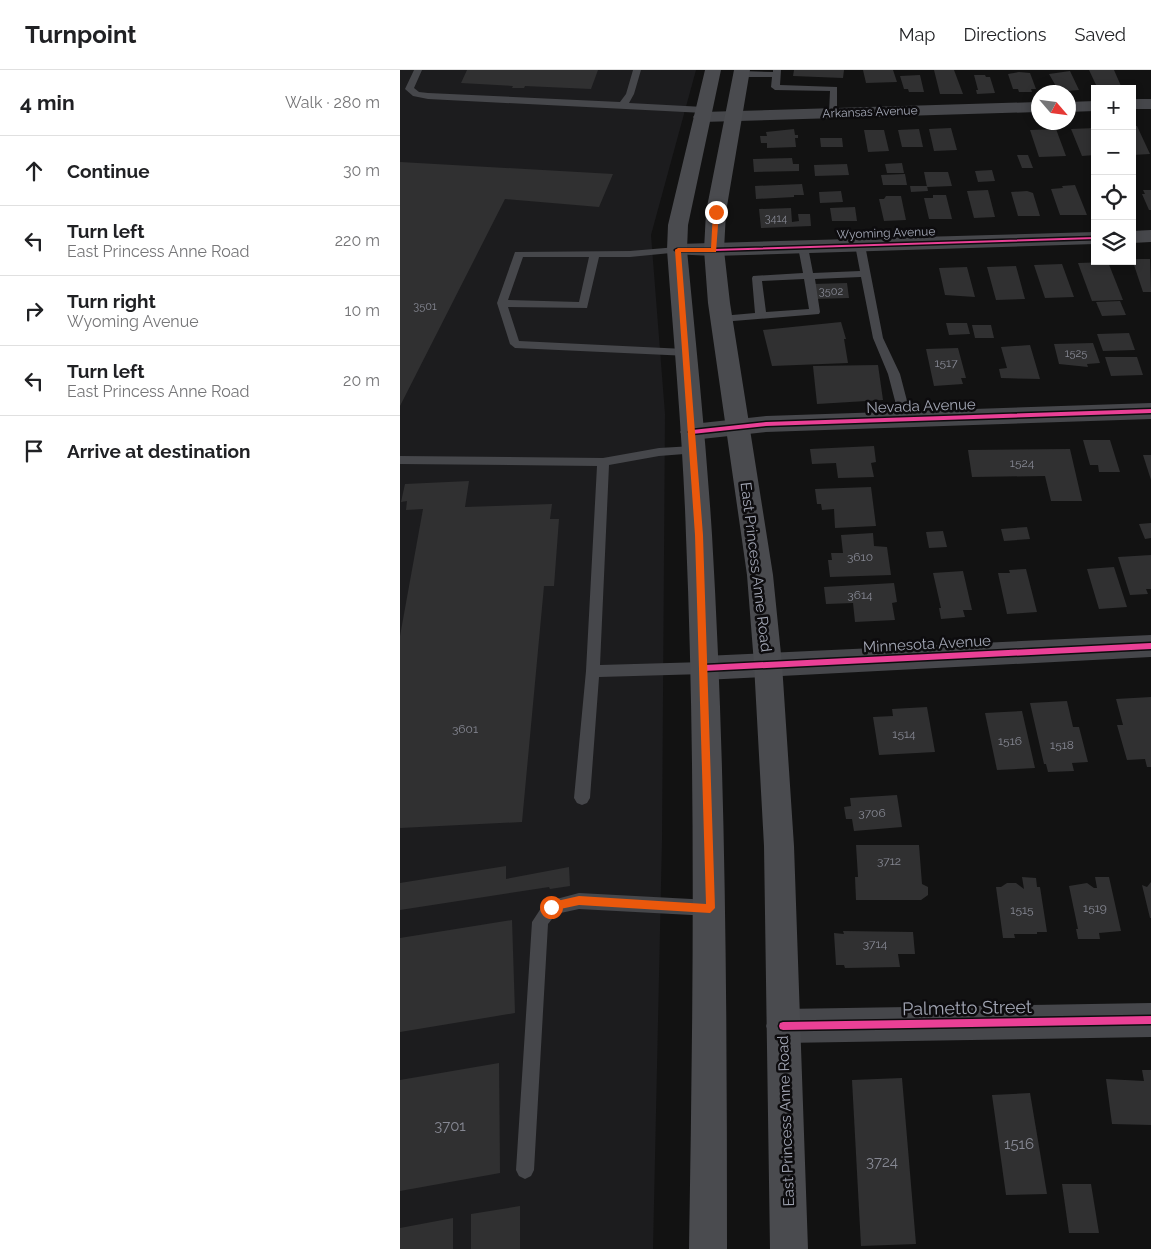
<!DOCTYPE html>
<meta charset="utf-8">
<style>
body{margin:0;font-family:Raleway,sans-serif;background:#f2f2f2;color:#202124}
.controls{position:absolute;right:15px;top:15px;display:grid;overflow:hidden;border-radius:0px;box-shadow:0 2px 8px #0003}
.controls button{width:45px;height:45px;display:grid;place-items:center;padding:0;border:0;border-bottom:1px solid #e0e0e0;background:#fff;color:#202124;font:25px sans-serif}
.compass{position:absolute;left:631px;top:15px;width:45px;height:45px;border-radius:50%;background:#fff;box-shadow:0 2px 8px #0003;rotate:118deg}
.stop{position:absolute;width:15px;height:15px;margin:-11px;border:4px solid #ea580c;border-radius:50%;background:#fff}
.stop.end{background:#ea580c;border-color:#fff;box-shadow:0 1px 5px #0008}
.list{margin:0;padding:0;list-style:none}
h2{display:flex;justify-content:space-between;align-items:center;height:65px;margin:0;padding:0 20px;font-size:21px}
h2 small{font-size:16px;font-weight:400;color:#757577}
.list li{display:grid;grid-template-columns:32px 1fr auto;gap:15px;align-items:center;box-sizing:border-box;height:70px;padding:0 20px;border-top:1px solid #e0e0e0}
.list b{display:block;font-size:19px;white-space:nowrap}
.list p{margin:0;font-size:16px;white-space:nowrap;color:#757577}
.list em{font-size:16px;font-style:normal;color:#757577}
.icon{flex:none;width:28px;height:28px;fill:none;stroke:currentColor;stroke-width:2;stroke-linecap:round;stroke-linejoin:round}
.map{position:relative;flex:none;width:751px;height:1179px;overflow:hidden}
header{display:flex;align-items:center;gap:30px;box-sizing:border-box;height:70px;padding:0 25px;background:#fff;border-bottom:1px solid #e0e0e0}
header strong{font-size:24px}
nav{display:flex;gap:28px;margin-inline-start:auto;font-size:18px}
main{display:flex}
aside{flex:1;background:#fff}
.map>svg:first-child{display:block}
.built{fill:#1c1c1e}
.building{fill:#303031}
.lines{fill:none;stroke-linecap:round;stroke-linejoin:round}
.service{fill:#46474b;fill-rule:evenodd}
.minor{fill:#46474b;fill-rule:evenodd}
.secondary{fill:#4a4b4f;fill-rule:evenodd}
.cycleway-casing{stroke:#0d0c0e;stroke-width:3}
.cycleway{fill:#ea4096;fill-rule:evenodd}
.route{fill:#ea580c}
.labels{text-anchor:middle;stroke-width:5;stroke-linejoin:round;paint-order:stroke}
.far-number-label{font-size:11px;fill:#868893}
.far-street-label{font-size:12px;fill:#a2a6b4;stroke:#0d0c0e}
.number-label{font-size:12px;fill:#868893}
.street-label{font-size:15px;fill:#a2a6b4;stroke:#0d0c0e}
.near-number-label{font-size:15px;fill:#868893}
.near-street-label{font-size:18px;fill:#a2a6b4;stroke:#0d0c0e}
</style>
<header>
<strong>Turnpoint</strong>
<nav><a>Map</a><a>Directions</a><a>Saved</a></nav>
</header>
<main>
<aside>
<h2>4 min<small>Walk · 280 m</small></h2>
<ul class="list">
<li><svg class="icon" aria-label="ahead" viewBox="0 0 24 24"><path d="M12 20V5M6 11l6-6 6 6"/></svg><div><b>Continue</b></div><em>30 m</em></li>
<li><svg class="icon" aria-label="left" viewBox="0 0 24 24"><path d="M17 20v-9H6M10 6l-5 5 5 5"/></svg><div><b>Turn left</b><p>East Princess Anne Road</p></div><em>220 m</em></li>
<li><svg class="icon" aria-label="right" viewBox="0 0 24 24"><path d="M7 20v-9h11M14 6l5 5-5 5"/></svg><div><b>Turn right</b><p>Wyoming Avenue</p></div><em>10 m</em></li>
<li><svg class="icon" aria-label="left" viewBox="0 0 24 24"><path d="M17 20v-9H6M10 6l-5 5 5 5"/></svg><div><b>Turn left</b><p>East Princess Anne Road</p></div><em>20 m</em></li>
<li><svg class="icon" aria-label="arrive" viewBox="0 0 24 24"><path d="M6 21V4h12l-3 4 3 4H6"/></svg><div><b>Arrive at destination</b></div></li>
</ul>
</aside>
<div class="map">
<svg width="751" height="1179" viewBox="0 0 751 1179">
<rect width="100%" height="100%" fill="#121212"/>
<path class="built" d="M0,0h296l-45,165 14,179 -3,426 -9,409h-253z"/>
<g class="building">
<path d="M67,0h131l-7,19 -66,-3 -1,2h-12l1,-2 -52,-3z"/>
<path d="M394,0h50l-1,8 -50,-2z"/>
<path d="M463,0h30l4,12 -31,1z"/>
<path d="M534,0h20l9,24h-23z"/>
<path d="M689,0h25l7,16 -24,1z"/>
<path d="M670,1l9,19 -12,1 -2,-3h-8l-8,-14z"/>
<path d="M619,2l11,1 6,16h-5l1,3h-13l-1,-3h-5l-5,-15z"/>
<path d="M520,5l4,17h-15l-1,-3h-4l-4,-13z"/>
<path d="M574,5h11l1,2h4l5,16 -18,1 -1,-4h2z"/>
<path d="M732,56h5l13,28 -18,1z"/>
<path d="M551,58l6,22 -23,1 -5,-22z"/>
<path d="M695,58v27l-13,1 -11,-27z"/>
<path d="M394,59l1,6h3v3h-3l1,9 -29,1v-5h-6l-1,-7h7l-1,-4z"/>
<path d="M519,59l4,18h-21l-4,-17z"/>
<path d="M656,59l10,27 -27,1 -9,-27z"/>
<path d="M464,60h20l5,21 -21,1z"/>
<path d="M420,68h22l1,9h-22z"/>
<path d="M617,85h11l5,13h-11z"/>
<path d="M392,88l1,6h6v7l-45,1 -1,-13z"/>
<path d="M0,92l213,12 -14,33 -94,-8 -105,207z"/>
<path d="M502,93l2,10h-17l-2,-9z"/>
<path d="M447,94l2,11 -34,1 -1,-11z"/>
<path d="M592,100l3,11 -17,1 -3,-11z"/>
<path d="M524,102h24l4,14 -25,1z"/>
<path d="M505,104l2,11h-24l-2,-10z"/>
<path d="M402,114l2,11h-10v2l-38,2 -1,-13z"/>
<path d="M675,115l12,30h-27l-9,-26 12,-1 -1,-2z"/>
<path d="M510,116h17l1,5 -17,1z"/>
<path d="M588,120l7,27 -21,1 -7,-27z"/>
<path d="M743,120h8v20h-2l-7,-16h3z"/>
<path d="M441,121l2,11 -23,1 -1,-11z"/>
<path d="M627,121l6,2 7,23h-22l-7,-24z"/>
<path d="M533,125h13l6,24h-23l-5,-21h9z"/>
<path d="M486,126h15l5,24 -22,1 -5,-22h5z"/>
<path d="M455,137l2,14h-25l-2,-13z"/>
<path d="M391,138l1,14 7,-1 -1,-7h12l1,12 -50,2 -2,-19z"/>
<path d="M732,189h18l1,33h-8z"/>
<path d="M708,192l15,38 -31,1 -14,-38z"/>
<path d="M662,194l12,33 -29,1 -11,-33z"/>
<path d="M616,196l9,33 -29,1 -9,-33z"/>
<path d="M567,197l8,30 -30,-2 -6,-27z"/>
<path d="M447,213l2,15 -35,1 -1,-15z"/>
<path d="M720,231l6,14 -24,1 -6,-14z"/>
<path d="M441,252l5,17h-2l4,24 -76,3 -9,-36z"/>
<path d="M546,253h21l3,11 -21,1z"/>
<path d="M572,255h19l3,13h-19z"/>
<path d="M729,263l6,17 -32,1 -6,-17z"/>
<path d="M693,273l7,20 -13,1 1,3 -29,-3 -5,-20z"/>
<path d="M630,275l10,34 -39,-1 -2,-9 8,-1 -6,-21z"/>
<path d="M558,278l8,30h-5l2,6 -29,2 -8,-37z"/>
<path d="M705,287h32l6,18 -32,1z"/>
<path d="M478,295l5,35 -66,4 -4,-38z"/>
<path d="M683,370h27l10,32h-21l-1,-7h-8z"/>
<path d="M474,376l2,16 -5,1 3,14 -36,1 -2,-15 -24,1 -2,-15z"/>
<path d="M670,379l12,52h-31l-6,-25 -73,1 -4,-27z"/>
<path d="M743,385h8v25z"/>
<path d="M69,411l-4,26 87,-3 -2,15h9l-5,67h-10l-22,236 -122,6v-192l23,-127 -17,1 1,-9 -6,1 4,-18z"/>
<path d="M471,417l5,39 -41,2 -1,-19 -12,1 -1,-6h-4l-2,-15z"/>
<path d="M751,453v15l-6,1 -6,-15z"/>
<path d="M627,457l3,12 -26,2 -3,-12z"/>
<path d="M543,461l4,16 -18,1 -3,-16z"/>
<path d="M473,463l1,13 13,1 4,28 -61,2 -2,-17h4l-1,-7h12l-2,-18z"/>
<path d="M751,485v34h-5l2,5 -18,1 -12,-38z"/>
<path d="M714,497l13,40 -28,2 -12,-40z"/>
<path d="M626,499l11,43 -30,2 -9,-41h12l-1,-3z"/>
<path d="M563,501l9,39h-9l2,7 -24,2 -2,-11h2l-8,-35z"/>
<path d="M494,513l3,19 -5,1 3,17 -40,2 -2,-19 -27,1 -2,-17z"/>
<path d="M751,627v70h-4l-2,-8 -18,1 -10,-35h6l-7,-26z"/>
<path d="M667,631l6,26h6l9,35 -16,1 2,8 -26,1 -2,-8h-2l-14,-61z"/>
<path d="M527,637l8,45 -56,3 -6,-38 20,-1 -1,-7z"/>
<path d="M622,641l13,57 -38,2 -12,-57z"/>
<path d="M497,725l5,32 -48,4 -2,-12h-6l-2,-12 7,-1 -1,-8z"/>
<path d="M456,775h63l3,39 6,3v8l-7,5h-65l-1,-23h3z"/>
<path d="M106,796v13l63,-12 1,19 -20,3 -1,-2 -149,23v-27z"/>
<path d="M622,807l14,1 1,9h3l7,45h-10v2h-23l1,4h-12l-7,-51h5l6,-4h9l8,6z"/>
<path d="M695,807h14l12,54 -22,2 1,6h-22l-2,-10h2l-9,-43 18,-3 7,5h3z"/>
<path d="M751,812v36h-1l-8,-33 5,2z"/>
<path d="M112,850l3,93 -115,19v-94z"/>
<path d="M443,861l70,1 2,22h-17l2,13 -55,1 -1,-3h-8l-2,-32 10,1z"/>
<path d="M99,993l1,110 -100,18v-111z"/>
<path d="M742,1000h9v55l-39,-1 -6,-45 38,2z"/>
<path d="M502,1008l14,166 -55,2 -9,-166z"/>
<path d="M630,1023l17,101 -41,1 -14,-100z"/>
<path d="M662,1114h29l8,49h-30z"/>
<path d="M120,1136v43h-49v-35z"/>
<path d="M53,1148v31h-53v-21z"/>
</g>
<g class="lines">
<g class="service">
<path d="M14,0h8l-8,18 5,4 9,1 192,9 6,-8 7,-24h8l-7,24 -5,9 75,4 4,3 -4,3 -276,-14 -15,-3 -8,-7z"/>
<path d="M373,0h8l-1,15 57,2v26l-4,3 -4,-3 1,-22 -55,-1 -4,-3 1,-10h-31l-4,-3 4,-3 32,1z"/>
<path d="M460,172l5,3 18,93 17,36 12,46 -6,4 -6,-4 -12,-46 -15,-36 -12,-61 -46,2 5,33 -1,2 -98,8 -5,-3 5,-3 34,-3 -3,-35 1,-2 50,-3 -5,-26 1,-2 4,-1 5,3 5,26 47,-2 -5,-26zM404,209l5,30 -43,3 -4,-31z"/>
<path d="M277,177l4,1v4l-51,5h-31l-12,51 -79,-1 11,34 166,8 4,1 1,3 -1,3 -174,-8 -5,-4 -13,-41 18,-51 115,-1zM123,187h66l-10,45 -71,-2z"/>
<path d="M293,376l4,1 2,3 -2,3 -38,3 -50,9 -9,200 104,-3 5,2 2,4 -2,4 -5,2 -105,3 -9,121 -3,5 -5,2 -5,-2 -3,-5 12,-127 11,-205 -197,-2v-8l203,2 56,-10z"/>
<path d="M179,823l131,7 6,3 2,5 -2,5 -6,3 -131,-7 -23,5 -8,10 -14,246 -3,6 -6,3 -6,-3 -3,-6 16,-248 13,-20z"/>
</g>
<g class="minor">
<rect x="732" y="29" width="19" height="10"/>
<path d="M695,31v10l-27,1v-10z"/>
<path d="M638,32v10l-336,10 -6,-1 -3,-4 3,-4 6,-1z"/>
<path d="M751,160v12l-19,1v-12z"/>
<path d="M695,162v12l-381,12 -44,-2 -3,-4 3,-4 7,-2z"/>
<path d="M751,333v16l-385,13 -74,8 -8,-2 -4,-6 4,-6 8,-2 74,-8z"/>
<path d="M751,565v22l-447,23 -10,-4 -4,-8 4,-8 10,-4z"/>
<path d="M751,933v34l-368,6 -12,-5 -5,-12 5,-12 12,-5z"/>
</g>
<g class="secondary">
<path d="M305,0h16l-33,155 -1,25c9,95 19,190 25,285 14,238 15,476 15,714h-38c4,-238 7,-476 -3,-713 -3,-96 -12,-191 -19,-286l1,-25z"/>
<path d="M334,0h16l-24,142 -2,38 6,53 43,272 9,89 12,182 14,403h-38l-6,-403 -10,-182 -7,-89 -39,-272 -4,-53 2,-38z"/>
</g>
<g class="cycleway-casing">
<g id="cycleway">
<path d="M695,167v2l-381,12h-37l-2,-1 2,-1h37z"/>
<path d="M751,339v4l-385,13 -74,8 -3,-2 3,-2 74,-8z"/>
<path d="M751,573v6l-447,22 -2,-1 -1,-2 1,-2 2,-1z"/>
<path d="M751,946v8l-368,6 -3,-1 -1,-3 1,-3 3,-1z"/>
</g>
</g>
<use href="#cycleway" class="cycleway"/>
</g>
<path class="route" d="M316,140l3,2 -3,40h-35l22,283 12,373 -5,5 -131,-8 -28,6 -5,-4 2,-4 31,-7 127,8 -11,-369 -20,-285 3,-2h33l2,-36z"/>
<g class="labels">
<g class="far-number-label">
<text x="376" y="152">3414</text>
<text x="431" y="225">3502</text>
<text x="25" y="240">3501</text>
<text x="676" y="287">1525</text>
</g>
<g class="far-street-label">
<text transform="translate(470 42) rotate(-2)" y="4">Arkansas Avenue</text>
<text transform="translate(486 163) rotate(-2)" y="4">Wyoming Avenue</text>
</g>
<g class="number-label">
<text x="546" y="297">1517</text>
<text x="622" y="397">1524</text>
<text x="460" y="491">3610</text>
<text x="460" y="529">3614</text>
<text x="65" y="663">3601</text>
<text x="504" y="668">1514</text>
<text x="610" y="675">1516</text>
<text x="662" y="679">1518</text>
<text x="472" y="747">3706</text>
<text x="489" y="795">3712</text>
<text x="695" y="842">1519</text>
<text x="622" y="844">1515</text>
<text x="475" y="878">3714</text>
</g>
<g class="street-label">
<text transform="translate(521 336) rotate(-2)" y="5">Nevada Avenue</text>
<text transform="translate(356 497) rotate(83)" y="5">East Princess Anne Road</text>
<text transform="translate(527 574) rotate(-3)" y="5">Minnesota Avenue</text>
<text transform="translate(386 1051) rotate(-92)" y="5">East Princess Anne Road</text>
</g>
<g class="near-number-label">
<text x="50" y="1061">3701</text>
<text x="619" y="1079">1516</text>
<text x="482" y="1097">3724</text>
</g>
<g class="near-street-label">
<text transform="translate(567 938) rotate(-1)" y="6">Palmetto Street</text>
</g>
</g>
</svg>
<div class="controls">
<button>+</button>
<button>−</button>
<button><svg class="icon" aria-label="locate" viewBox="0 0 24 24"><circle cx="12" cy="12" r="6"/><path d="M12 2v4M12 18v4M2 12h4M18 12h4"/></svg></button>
<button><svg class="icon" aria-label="layers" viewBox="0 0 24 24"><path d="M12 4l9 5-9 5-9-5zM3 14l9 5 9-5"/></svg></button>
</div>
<svg class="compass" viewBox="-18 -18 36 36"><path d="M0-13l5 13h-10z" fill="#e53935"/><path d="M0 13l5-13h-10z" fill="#757577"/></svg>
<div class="stop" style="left:151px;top:837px"></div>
<div class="stop end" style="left:316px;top:142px"></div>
</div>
</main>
